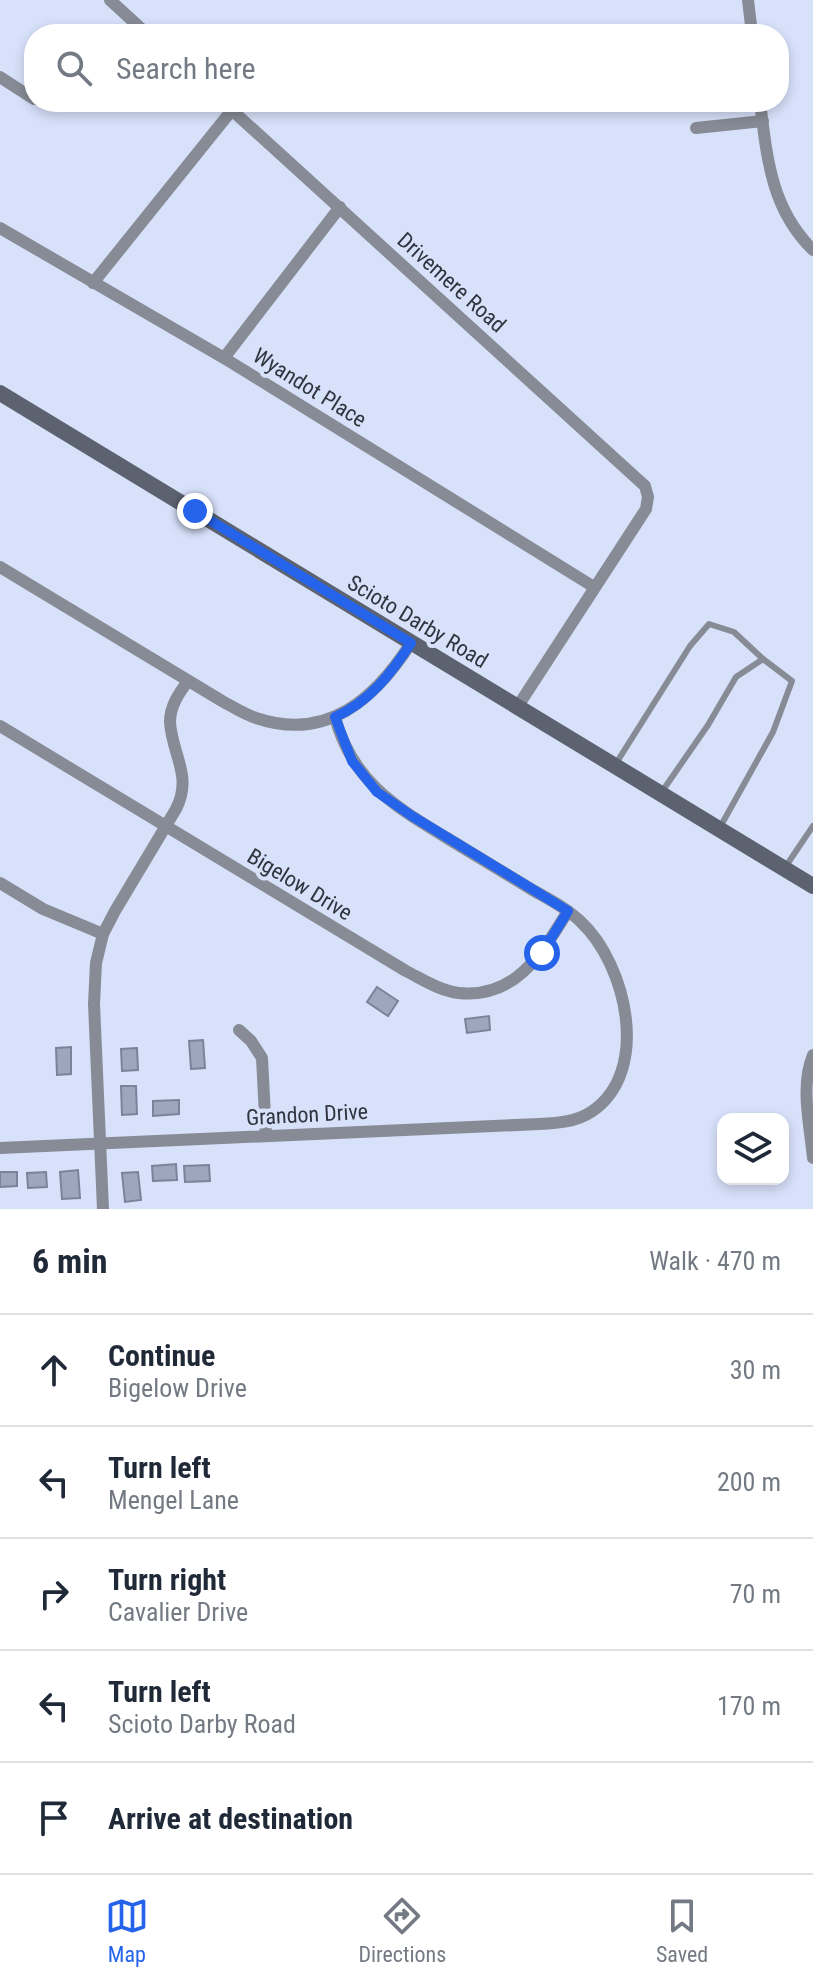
<!DOCTYPE html>
<meta charset="utf-8">
<style>
body{margin:0;font-family:"Roboto Condensed",sans-serif;background:#f6f6f7;color:#1f2937}
.controls{position:absolute;right:24px;bottom:24px;display:grid;overflow:hidden;border-radius:16px;box-shadow:0 4px 12px #0003}
.controls button{width:72px;height:72px;display:grid;place-items:center;padding:0;border:0;border-bottom:2px solid #e0e1e3;background:#fff;color:#1f2937;font:40px sans-serif}
.stop{position:absolute;width:24px;height:24px;margin:-18px;border:6px solid #2563eb;border-radius:50%;background:#fff}
.stop.end{background:#2563eb;border-color:#fff;box-shadow:0 2px 8px #0008}
.list{margin:0;padding:0;list-style:none}
h2{display:flex;justify-content:space-between;align-items:center;height:104px;margin:0;padding:0 32px;font-size:34px}
h2 small{font-size:26px;font-weight:400;color:#747a83}
.list li{display:grid;grid-template-columns:52px 1fr auto;gap:24px;align-items:center;box-sizing:border-box;height:112px;padding:0 32px;border-top:2px solid #e0e1e3}
.list b{display:block;font-size:30px;white-space:nowrap}
.list p{margin:0;font-size:26px;white-space:nowrap;color:#747a83}
.list em{font-size:26px;font-style:normal;color:#747a83}
.icon{flex:none;width:44px;height:44px;fill:none;stroke:currentColor;stroke-width:2;stroke-linecap:round;stroke-linejoin:round}
.map{position:relative;flex:none;width:813px;height:1209px;overflow:hidden}
.search{position:absolute;background:#fff;box-shadow:0 4px 12px #0003;left:24px;right:24px;top:24px;height:88px;display:flex;align-items:center;gap:20px;box-sizing:border-box;padding:0 28px;border-radius:32px;color:#747a83;font-size:30px}
.sheet{height:664px;background:#fff}
nav{display:flex;justify-content:space-around;align-items:center;box-sizing:border-box;height:112px;border-top:2px solid #e0e1e3;background:#fff;font-size:22px;color:#747a83}
nav a{display:grid;justify-items:center;gap:4px}
nav .on{color:#2563eb}
.map>svg:first-child{display:block}
.building{fill:#9ca6bd;stroke:#7a8399;stroke-width:2}
.lines{fill:none;stroke-linecap:round;stroke-linejoin:round}
.lane{stroke:#868b95;stroke-width:6}
.street{stroke:#868b95;stroke-width:12}
.secondary{stroke:#5c6270;stroke-width:16}
.route{stroke:#2563eb;stroke-width:10}
.labels{text-anchor:middle;stroke-width:8;stroke-linejoin:round;paint-order:stroke}
.street-label{font-size:22px;fill:#30343e;stroke:#d7e1fa}
</style>
<div class="map">
<svg width="813" height="1209" viewBox="0 0 813 1209">
<rect width="100%" height="100%" fill="#d7e1fa"/>
<g class="building">
<path d="M377,987l21,14 -10,15 -21,-14z"/>
<path d="M489,1016l1,14 -23,3 -2,-14z"/>
<path d="M203,1040l2,28 -14,1 -2,-28z"/>
<path d="M71,1047v27l-14,1 -1,-27z"/>
<path d="M137,1048l1,22 -16,1 -1,-22z"/>
<path d="M121,1086h15l1,28 -15,1z"/>
<path d="M179,1100v14l-26,2v-15z"/>
<path d="M176,1164l1,16 -24,1 -1,-15z"/>
<path d="M209,1165l1,16 -25,1 -1,-16z"/>
<path d="M78,1170l2,28 -18,1 -2,-27z"/>
<path d="M0,1172h17v14l-17,1z"/>
<path d="M46,1172l1,15 -19,1 -1,-15z"/>
<path d="M138,1172l3,28 -16,2 -3,-29z"/>
</g>
<g class="lines">
<g class="lane">
<path d="M615,765l75,-119 19,-22 25,8 29,27"/>
<path d="M661,793l47,-68 28,-48 27,-18 29,22 -19,51 -54,97"/>
<path d="M784,869l29,-43"/>
</g>
<g class="street">
<path d="M110,0l37,34"/>
<path d="M748,0l4,34"/>
<path d="M0,77l34,22"/>
<path d="M223,102l422,384 3,11 -2,12 -128,197"/>
<path d="M760,102c7,56 11,107 53,148"/>
<path d="M696,128l67,-7"/>
<path d="M0,228l224,130 370,229"/>
<path d="M93,283l139,-173"/>
<path d="M224,358l116,-151"/>
<path d="M0,567l222,134c11,6 22,13 34,17 71,24 119,-19 155,-75"/>
<path d="M0,726l406,245c16,8 34,20 53,22 57,6 83,-40 109,-82"/>
<path d="M0,883l43,26 60,25"/>
<path d="M239,1030l12,11 11,17 4,78"/>
<path d="M813,1055c-13,31 -3,70 0,103"/>
<path d="M0,1148l539,-24c18,-1 37,-2 52,-12 61,-40 35,-148 -10,-190 -14,-14 -33,-23 -50,-33 -28,-17 -56,-34 -84,-51 -53,-32 -95,-57 -112,-121"/>
<path d="M103,1209l-9,-205 2,-41 7,-29 12,-23 61,-102c17,-33 -4,-54 -6,-87 0,-16 9,-29 18,-41"/>
</g>
<path class="secondary" d="M0,393l813,493"/>
</g>
<g class="lines">
<path class="route" d="M195,511l216,132c-20,31 -42,59 -76,74l17,44 25,31 35,24 156,95 -26,42"/>
</g>
<g class="labels">
<g class="street-label">
<text transform="translate(452 282) rotate(42)" y="8">Drivemere Road</text>
<text transform="translate(310 387) rotate(32)" y="8">Wyandot Place</text>
<text transform="translate(418 621) rotate(31)" y="8">Scioto Darby Road</text>
<text transform="translate(300 884) rotate(31)" y="8">Bigelow Drive</text>
<text transform="translate(307 1114) rotate(-3)" y="8">Grandon Drive</text>
</g>
</g>
</svg>
<div class="controls">
<button><svg class="icon" aria-label="layers" viewBox="0 0 24 24"><path d="M12 4l9 5-9 5-9-5zM3 14l9 5 9-5"/></svg></button>
</div>
<div class="stop" style="left:542px;top:953px"></div>
<div class="stop end" style="left:195px;top:511px"></div>
<div class="search"><svg class="icon" aria-label="search" viewBox="0 0 24 24"><circle cx="10" cy="10" r="6"/><path d="M15 15l6 6"/></svg>Search here</div>
</div>
<section class="sheet">
<h2>6 min<small>Walk · 470 m</small></h2>
<ul class="list">
<li><svg class="icon" aria-label="ahead" viewBox="0 0 24 24"><path d="M12 20V5M6 11l6-6 6 6"/></svg><div><b>Continue</b><p>Bigelow Drive</p></div><em>30 m</em></li>
<li><svg class="icon" aria-label="left" viewBox="0 0 24 24"><path d="M17 20v-9H6M10 6l-5 5 5 5"/></svg><div><b>Turn left</b><p>Mengel Lane</p></div><em>200 m</em></li>
<li><svg class="icon" aria-label="right" viewBox="0 0 24 24"><path d="M7 20v-9h11M14 6l5 5-5 5"/></svg><div><b>Turn right</b><p>Cavalier Drive</p></div><em>70 m</em></li>
<li><svg class="icon" aria-label="left" viewBox="0 0 24 24"><path d="M17 20v-9H6M10 6l-5 5 5 5"/></svg><div><b>Turn left</b><p>Scioto Darby Road</p></div><em>170 m</em></li>
<li><svg class="icon" aria-label="arrive" viewBox="0 0 24 24"><path d="M6 21V4h12l-3 4 3 4H6"/></svg><div><b>Arrive at destination</b></div></li>
</ul>
</section>
<nav>
<a class="on"><svg class="icon" aria-label="map" viewBox="0 0 24 24"><path d="M3 6l6-2 6 2 6-2v14l-6 2-6-2-6 2zM9 4v14M15 6v14"/></svg>Map</a>
<a><svg class="icon" aria-label="directions" viewBox="0 0 24 24"><path d="M12 3l9 9-9 9-9-9zM9 14v-3h6M13 9l2 2-2 2"/></svg>Directions</a>
<a><svg class="icon" aria-label="saved" viewBox="0 0 24 24"><path d="M7 4h10v16l-5-4-5 4z"/></svg>Saved</a>
</nav>
